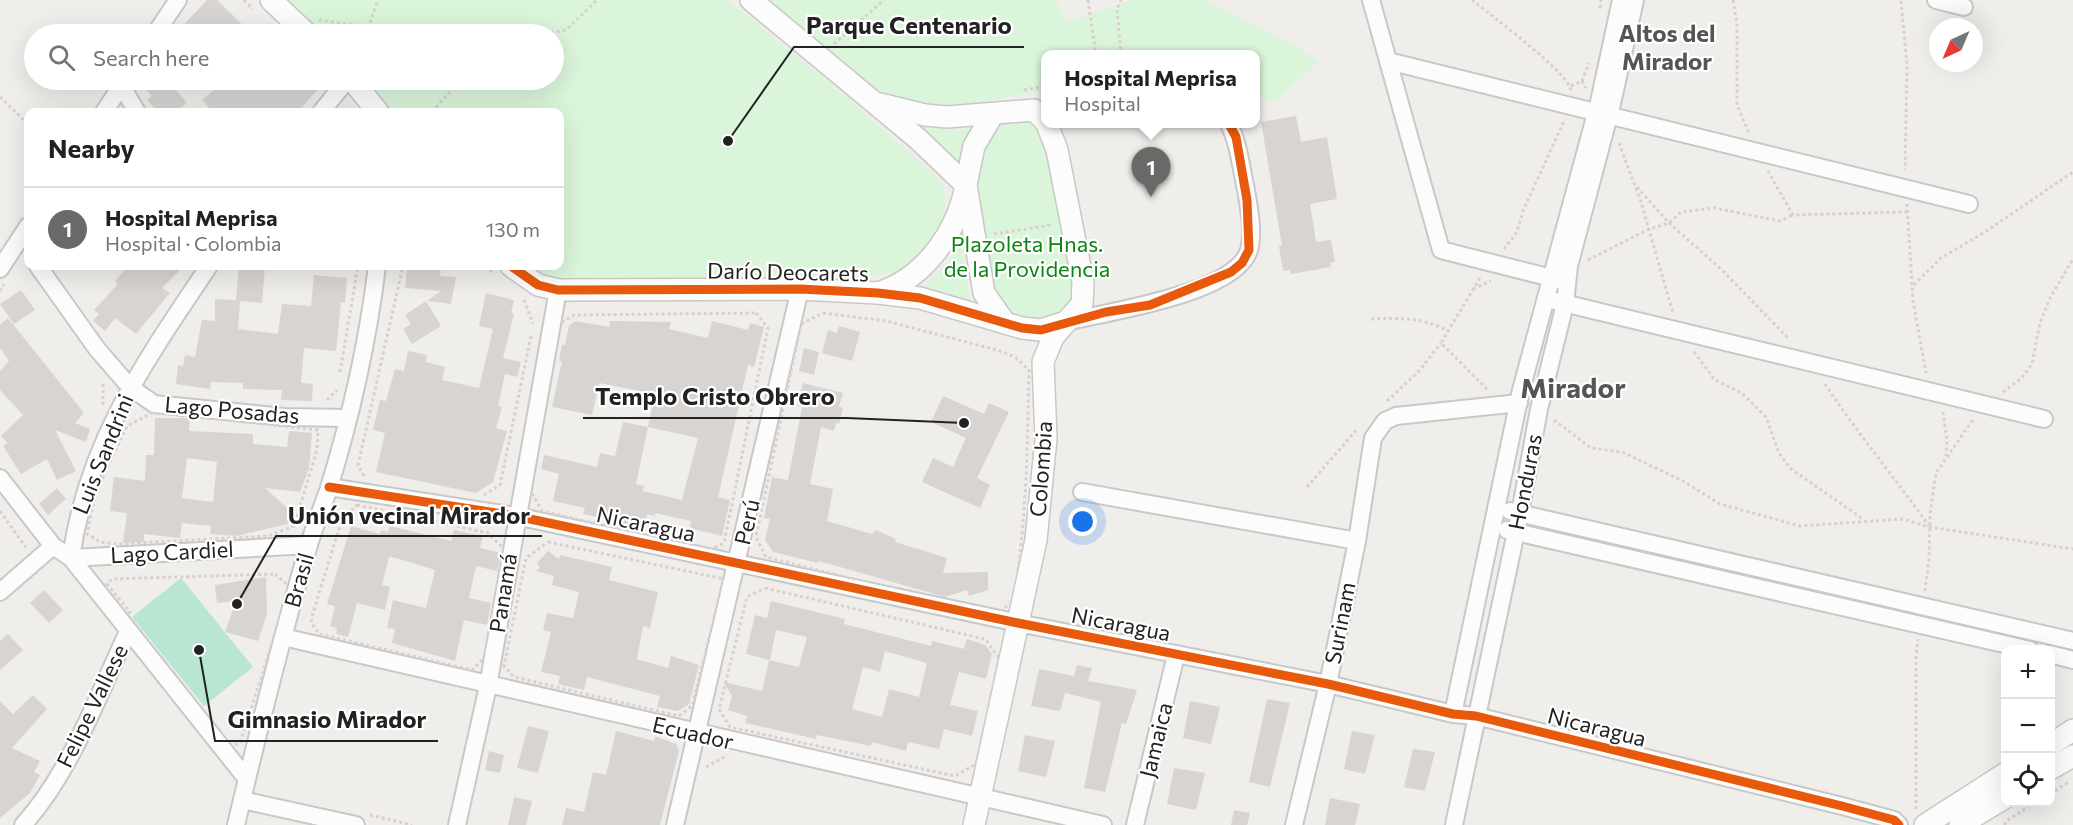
<!DOCTYPE html>
<meta charset="utf-8">
<style>
body{margin:0;font-family:Commissioner,sans-serif;background:#f6f6f6;color:#202124}
.controls{position:absolute;right:18px;bottom:18px;display:grid;overflow:hidden;border-radius:12px;box-shadow:0 6px 24px #0002}
.controls button{width:54px;height:54px;display:grid;place-items:center;padding:0;border:0;border-bottom:2px solid #e0e0e0;background:#fff;color:#202124;font:30px sans-serif}
.compass{position:absolute;left:1929px;top:18px;width:54px;height:54px;border-radius:50%;background:#fff;box-shadow:0 6px 24px #0002;rotate:224deg}
.you{position:absolute;left:1083px;top:522px;width:21px;height:21px;margin:-15px;border:4px solid #fff;border-radius:50%;background:#1a73e8;box-shadow:0 0 0 9px #1a73e833}
.badge{display:grid;place-items:center;width:39px;height:39px;border-radius:50%;background:#6a6968;color:#fff;font-size:20px;font-weight:700}
.pin{position:absolute;translate:-50% -50px;filter:drop-shadow(0 2px 3px #0008)}
.pin::after{content:'';position:absolute;top:32px;width:21px;height:18px;background:inherit;clip-path:polygon(0 0,100% 0,50% 100%)}
.popup{position:absolute;left:1041px;top:50px;width:219px;height:78px;box-sizing:border-box;display:grid;place-content:center;border-radius:12px;background:#fff;filter:drop-shadow(0 2px 4px #0005);font-size:20px;white-space:nowrap;color:#757577}
.popup b{font-size:22px;color:#202124}
.popup::after{content:'';position:absolute;left:50%;top:100%;margin-left:-12px;border:12px solid transparent;border-top-color:#fff}
.list{margin:0;padding:0;list-style:none}
h2{display:flex;justify-content:space-between;align-items:center;height:78px;margin:0;padding:0 24px;font-size:26px}
h2 small{font-size:20px;font-weight:400;color:#757577}
.list li{display:grid;grid-template-columns:39px 1fr auto;gap:18px;align-items:center;box-sizing:border-box;height:84px;padding:0 24px;border-top:2px solid #e0e0e0}
.list b{display:block;font-size:22px;white-space:nowrap}
.list p{margin:0;font-size:20px;white-space:nowrap;color:#757577}
.list em{font-size:20px;font-style:normal;color:#757577}
.icon{flex:none;width:33px;height:33px;fill:none;stroke:currentColor;stroke-width:2;stroke-linecap:round;stroke-linejoin:round}
.map{position:relative;flex:none;width:2073px;height:825px;overflow:hidden}
.search{position:absolute;background:#fff;box-shadow:0 6px 24px #0002;left:24px;top:24px;width:540px;height:66px;display:flex;align-items:center;gap:15px;box-sizing:border-box;padding:0 21px;border-radius:33px;color:#757577;font-size:22px}
.panel{position:absolute;background:#fff;box-shadow:0 6px 24px #0002;left:24px;top:108px;width:540px;height:162px;border-radius:12px}
.map>svg:first-child{display:block}
.park{fill:#daf5da}
.pitch{fill:#b7e6d2}
.building{fill:#d7d4d2;fill-rule:evenodd}
.lines{fill:none;stroke-linecap:round;stroke-linejoin:round}
.minor-casing{stroke:#c9c8c7;stroke-width:20}
.tertiary-casing{stroke:#c9c8c7;stroke-width:24}
.path{stroke:#dccecd;stroke-width:3;stroke-dasharray:3 3;stroke-linecap:butt}
.minor{stroke:#fdfcfc;stroke-width:16}
.tertiary{stroke:#fdfcfc;stroke-width:21}
.cycleway-casing{stroke:#fff;stroke-width:13}
.cycleway{stroke:#e8590c;stroke-width:9}
.labels{text-anchor:middle;stroke-width:4.5;stroke-linejoin:round;paint-order:stroke}
.park-label{font-size:22px;fill:#0c8416;stroke:#fff}
.street-label{font-size:22px;fill:#222;stroke:#fff}
.neighbourhood-label{font-size:24px;font-weight:bold;fill:#555;stroke:#fff}
.district-label{font-size:28px;font-weight:bold;fill:#555;stroke:#fff}
.leader{fill:none;stroke:#222;stroke-width:2}
.callout-dot{fill:#222;stroke:#fff;stroke-width:2}
.callout-label{font-size:24px;text-anchor:middle;font-weight:bold;fill:#222;stroke:#fff;stroke-width:4.5;stroke-linejoin:round;paint-order:stroke}
</style>
<div class="map">
<svg width="2073" height="825" viewBox="0 0 2073 825">
<rect width="100%" height="100%" fill="#f0eeeb"/>
<g class="park">
<path d="M283,0h445l117,96 96,85c13,32 -5,67 -34,85 -32,20 -150,16 -190,16 -53,0 -107,3 -160,-2 -12,-2 -23,-8 -33,-14h36v-154h-171l-26,-32h191v-46h-238z"/>
<path d="M768,0h287l13,22 64,-22h73l95,49 19,13 -44,40 -19,-6v-41h-210v35l-94,17 -34,-4 -45,-15z"/>
<path d="M993,114l49,2 41,166 -17,40 -61,1 -27,-58 -12,-80z"/>
<path d="M917,124l38,6 19,-3 -12,24 -2,12z"/>
<path d="M961,244l9,58 -12,-5 -39,-6 29,-29z"/>
</g>
<path class="pitch" d="M181,578l72,89 -49,39 -72,-89z"/>
<g class="building">
<path d="M207,0h10l35,34h-77z"/>
<path d="M155,80h13l19,23 -11,9h-18l-11,-12 5,-4 -7,-8z"/>
<path d="M225,80h83l10,9 -20,23h-86l-10,-12z"/>
<path d="M1296,116l5,26 26,-5 10,62 -27,5 6,38 15,-2 4,22 -5,1 1,4 -40,7 -1,-4 -7,1 -4,-25h3l-21,-124z"/>
<path d="M128,266h56l-22,22 8,5 -34,41 -21,-16 -10,13 -12,-10 6,-7 -5,-4 24,-26 -3,-3z"/>
<path d="M239,266h26l-3,37 -22,-2 -2,28 40,5 4,-30 29,2 3,-31 33,3 -2,25 -4,-1 -5,49 -32,-3 -3,35 12,1 -1,17 -31,-1 1,-10 -39,-1v-6l-32,-1 -1,7 -34,-5 2,-19 5,1 2,-11 10,2 7,-37 13,1v-22l21,1z"/>
<path d="M407,266h34l-1,10 16,1 -5,27 -24,-3 14,-10 -36,-3z"/>
<path d="M21,290l14,20 -21,14 -14,-20z"/>
<path d="M486,293l28,7 -3,13 3,1 -11,44 18,4 -4,15 -12,-3 -7,32 4,1 -6,21 11,3 -14,51 -17,11 -100,-21 9,-39 -12,-3 7,-30 6,1 9,-32 9,2 4,-20 19,4 -1,7 19,5 -3,13 37,8 14,-59 -14,-3z"/>
<path d="M426,301l15,25 -29,18 -9,-15 8,-5 -6,-9z"/>
<path d="M8,318l76,95 -9,10 15,6 -4,13 -31,-12 21,41 -19,9 -10,-21 -26,15 -18,-28 4,-3 -6,-7 22,-21 -23,-25v-19l9,-10 -9,-13v-23z"/>
<path d="M575,321l34,6 1,-6 61,1 -2,7 39,9 4,-17 36,9 2,-7 14,4 -10,40 -6,-2 -30,132 12,3 -8,36 -32,-8 1,-7 -36,-8v3l-8,-2 -3,14 -61,-14 2,-6 -32,-7 6,-27 -18,-5 3,-14 53,12 3,-14 15,3 8,-34 25,5 7,-33 -56,-11 -7,32 -40,-8 10,-46h-3l3,-16h3l4,-19zM648,427l50,11 -16,62 -39,-9 1,-5 -8,-2z"/>
<path d="M839,326l21,6 -8,29 -30,-8 6,-23 9,3z"/>
<path d="M804,348l15,4 -5,23 -15,-4z"/>
<path d="M803,383l40,10 -4,14 4,1 -4,16 -3,-1 -2,8 -13,-4 -11,57 23,5 -6,32 45,13 4,-4 20,9 -1,3 52,16 -4,15 45,-1v18l-19,6 -2,-6 -22,7 -126,-36 -1,2 -45,-11 -8,-12 5,-21 -6,-1 8,-41 16,3 14,-73 -5,-2z"/>
<path d="M943,396l41,18 5,-11 20,9 -32,66 13,7 -10,23 -58,-26 11,-24 20,9 13,-29 -35,-16z"/>
<path d="M155,418h35l-1,13 64,3v10l34,3 2,-16 23,2 -3,36 -9,23 -35,-4 31,28 -8,8 -52,12 -26,-2 1,-8 -29,-3 -2,15 -36,-4v8l-21,1 4,-30 -17,-2 4,-34 31,4 1,-26h8zM187,458l30,4 -4,40 -31,-4z"/>
<path d="M57,488l9,11 -18,16 -9,-11z"/>
<path d="M351,526l29,8 1,-4 7,2 2,-6 61,15 3,-11 29,6 -3,12 21,5 -4,18 -21,-5 -7,32 22,5 -4,22 -23,-5 -9,41 -63,-18 3,-14 -8,-1 6,-28 33,8 9,-38 -39,-12 -7,-1 -7,28 8,2 -5,23 -28,-7 -9,34 -12,-3 1,-6 -7,-2 5,-20 -8,-2z"/>
<path d="M548,551l11,8 1,-4 52,12 -3,13 49,12 -8,36 -7,-2 -6,33 31,9 3,-12 28,9 -10,39 -11,7 -21,-4 3,-11 -73,-19 -3,13 -26,-6 2,-8 -19,-4 10,-40 -8,-2 4,-17 26,5 6,-26 -27,-7 2,-9 -18,-5 4,-4 -3,-4z"/>
<path d="M266,577l1,37 -9,27 -33,-9 11,-31 -19,2 -2,-18z"/>
<path d="M44,590l19,20 -14,13 -19,-20z"/>
<path d="M771,601l74,18 -1,5 87,22 1,-5 32,8 3,-10 18,6 7,9 -6,25 -27,-7 -9,33 28,6 -6,25 -28,-7 -5,20 -31,-7 -2,9 -34,-9 -1,4 -54,-11 -1,4 -71,-16 2,-7 -19,-6 4,-14 -8,-14 38,9 7,-31 30,7 8,-30 -31,-7 -6,30 -24,-6 9,-39 12,3zM885,651l42,12 -8,34 -30,-8 -7,28 -30,-8 11,-42 17,5z"/>
<path d="M8,634l15,16 -23,20v-29z"/>
<path d="M1077,665l15,3 -4,13 49,9 -11,34 -4,-1 -17,69 -21,-4 17,-86 -36,-9 -5,18 -29,-5 8,-37 35,7z"/>
<path d="M33,695l14,14 -35,39 28,13 -6,11 6,3 -10,18 -30,25v-117l13,13z"/>
<path d="M1267,699l23,4 -20,84 -21,-5z"/>
<path d="M1190,701l30,6 -9,37 -28,-6z"/>
<path d="M528,726l21,5 -11,42 -21,-5z"/>
<path d="M616,731l38,10 1,-5 21,8 3,7 -19,74h-98l4,-17 18,4 9,-40 13,3z"/>
<path d="M1352,731l23,4 -10,39 -21,-5z"/>
<path d="M1025,735l30,6 -9,36 -28,-6z"/>
<path d="M1413,749l22,3 -10,39 -21,-4z"/>
<path d="M489,751l15,4 -4,18 -15,-3z"/>
<path d="M1174,768l31,5 -9,37 -29,-6z"/>
<path d="M514,797l18,4 -6,24h-18z"/>
<path d="M1330,798l30,6 -5,21h-30z"/>
<path d="M1234,810l16,3 -3,12h-16z"/>
</g>
<g class="lines">
<g class="minor-casing">
<g id="minor">
<path d="M1371,0l70,250 122,31"/>
<path d="M1936,0l28,7"/>
<path d="M155,34l23,-34"/>
<path d="M1388,61l581,143"/>
<path d="M121,85l16,27"/>
<path d="M104,112l21,-32"/>
<path d="M321,112l26,-32"/>
<path d="M38,266l59,83 33,38 24,17 131,13 62,1"/>
<path d="M0,269l28,-43"/>
<path d="M1555,301l489,118"/>
<path d="M1066,322c40,-10 170,-28 183,-72 5,-17 0,-42 -3,-60 -5,-22 -7,-46 -17,-66"/>
<path d="M0,478l53,68 18,12 175,220"/>
<path d="M329,487l187,29 502,107 310,61 125,30 23,2 366,90 52,14 5,5"/>
<path d="M1082,492l275,49"/>
<path d="M1510,511l563,130"/>
<path d="M1507,530l523,120"/>
<path d="M71,558c16,-116 75,-198 138,-292"/>
<path d="M71,558l238,-13"/>
<path d="M0,592l53,-46"/>
<path d="M283,637l820,188"/>
<path d="M2050,654l23,6"/>
<path d="M1453,714l68,-324 78,-288 22,-102"/>
<path d="M242,800l114,25"/>
<path d="M23,825c48,-53 74,-128 105,-193"/>
<path d="M236,825c22,-93 45,-185 72,-277 6,-21 14,-40 21,-60 22,-72 39,-148 48,-222"/>
<path d="M457,825l31,-139 70,-396"/>
<path d="M675,825l125,-536"/>
<path d="M1135,825l41,-170"/>
<path d="M1294,825l34,-141 29,-143 16,-103 12,-17 11,-5 123,-13"/>
<path d="M1454,825l66,-312 19,-104 26,-105 4,-38 42,-158 24,-108"/>
</g>
</g>
<g class="tertiary-casing">
<g id="tertiary">
<path d="M271,0l36,34"/>
<path d="M751,0l167,139 48,46"/>
<path d="M352,80l26,32"/>
<path d="M880,104l45,11 22,2 87,-7 12,12"/>
<path d="M993,114l-19,32 -8,39 18,108 21,30"/>
<path d="M511,266l27,19 20,5 242,-1 78,4 42,5 102,30 19,2 25,-8"/>
<path d="M878,293c45,-14 76,-57 87,-102"/>
<path d="M2050,745l23,-15"/>
<path d="M2050,769l23,-13"/>
<path d="M974,825l62,-285 10,-101 -3,-77 10,-25 29,-33 1,-22 -26,-132 -10,-26"/>
<path d="M1925,825l81,-52"/>
<path d="M1960,825l46,-28"/>
</g>
</g>
<g class="path">
<path d="M244,0l9,9"/>
<path d="M1088,0l8,55"/>
<path d="M1472,0c17,14 99,74 99,91"/>
<path d="M1733,0l4,23v82l12,28"/>
<path d="M1901,1l6,64 -2,105"/>
<path d="M1600,8l1,-8"/>
<path d="M319,20c60,9 119,15 180,12"/>
<path d="M366,34l12,-34"/>
<path d="M497,34l22,-7 20,7"/>
<path d="M545,34l21,-4 31,-30"/>
<path d="M834,44l50,-44"/>
<path d="M1121,55l-4,-46 4,-9"/>
<path d="M1582,81l7,-18"/>
<path d="M1571,86l11,-5 4,7"/>
<path d="M1024,90l22,-4"/>
<path d="M0,97l28,27"/>
<path d="M432,112l28,-32"/>
<path d="M1619,143l22,59 32,111"/>
<path d="M1768,171l25,44 114,-3"/>
<path d="M1637,187l32,36 52,46 68,70"/>
<path d="M1907,204l6,97 13,72"/>
<path d="M994,234l58,-9"/>
<path d="M1504,249l13,-17 6,-21 41,-90"/>
<path d="M1588,260l61,-31 20,-6 12,-11 33,-4 66,13 13,-6"/>
<path d="M485,266l7,6"/>
<path d="M1480,278l-39,65 47,47"/>
<path d="M1914,285l27,-27 44,-26 88,-60"/>
<path d="M1473,289l18,-8"/>
<path d="M0,291l4,-7"/>
<path d="M524,300l9,24"/>
<path d="M756,313l12,15 -44,215 -14,7 -168,-39 -13,-23 28,-163 17,-10z"/>
<path d="M823,313l63,8 111,29 18,7 14,13c-2,78 -2,154 -16,231l-17,14 -230,-58 -10,-20 45,-213z"/>
<path d="M1371,319c29,-1 51,-2 77,12"/>
<path d="M1694,352l21,28 27,13 24,24 13,36 12,16 72,50"/>
<path d="M340,372l18,-106"/>
<path d="M1825,384c32,49 70,94 104,142"/>
<path d="M2003,392l19,-14 10,-14 8,-41 10,-25 23,-39"/>
<path d="M327,400l10,-10"/>
<path d="M1387,401l31,-29 23,-29"/>
<path d="M103,405v-23"/>
<path d="M154,412l164,18 -1,20 -23,76 -26,10 -152,8 -16,-2 -13,-8 9,-42 31,-66z"/>
<path d="M1943,412l4,29 -1,15"/>
<path d="M1554,420l37,28 31,4 61,29 37,23 80,22 103,-7 26,8 144,22"/>
<path d="M364,476l-6,-11 45,-199"/>
<path d="M1307,487l51,-59"/>
<path d="M484,495l16,-10 31,-149"/>
<path d="M357,505l131,28 16,16 -20,109 -12,12 -153,-36 -8,-12 2,-9 29,-94z"/>
<path d="M0,511l27,38"/>
<path d="M548,542l176,37 -32,127 -13,10 -165,-39 -10,-11 22,-108z"/>
<path d="M275,574l15,13 -50,156 -12,4 -107,-127 9,-8 -23,-28 5,-5z"/>
<path d="M765,588l220,51 14,19 -23,106 -21,12 -225,-49 -11,-18 28,-112z"/>
<path d="M1925,591l4,-31 1,-46 6,-41 38,-55"/>
<path d="M706,767l20,-11"/>
<path d="M2050,794l19,-12"/>
<path d="M1916,809v-153l2,-17"/>
<path d="M370,815l42,10"/>
<path d="M2005,825v-3l31,-20"/>
</g>
<use href="#minor" class="minor"/>
<use href="#tertiary" class="tertiary"/>
<g class="cycleway-casing">
<g id="cycleway">
<path d="M511,266l27,19 20,5 242,-1 78,4 42,5 102,30 19,2 65,-18 44,-7 81,-33 11,-9 7,-13 -2,-50 -11,-63 -7,-13"/>
<path d="M329,487l187,29 502,107 310,61 125,30 23,2 366,90 52,14 5,5"/>
</g>
</g>
<use href="#cycleway" class="cycleway"/>
</g>
<g class="labels">
<g class="park-label">
<text x="1027" y="252">Plazoleta Hnas.<tspan x="1027" dy="25">de la Providencia</tspan></text>
</g>
<g class="street-label">
<text transform="translate(788 272) rotate(1)" y="8">Darío Deocarets</text>
<text transform="translate(232 410) rotate(5)" y="8">Lago Posadas</text>
<text transform="translate(103 454) rotate(-68)" y="8">Luis Sandrini</text>
<text transform="translate(1041 469) rotate(-86)" y="8">Colombia</text>
<text transform="translate(1525 482) rotate(-79)" y="8">Honduras</text>
<text transform="translate(747 522) rotate(-77)" y="8">Perú</text>
<text transform="translate(646 524) rotate(12)" y="8">Nicaragua</text>
<text transform="translate(172 552) rotate(-3)" y="8">Lago Cardiel</text>
<text transform="translate(299 580) rotate(-74)" y="8">Brasil</text>
<text transform="translate(503 593) rotate(-81)" y="8">Panamá</text>
<text transform="translate(1340 623) rotate(-79)" y="8">Surinam</text>
<text transform="translate(1121 624) rotate(11)" y="8">Nicaragua</text>
<text transform="translate(92 706) rotate(-64)" y="8">Felipe Vallese</text>
<text transform="translate(1597 727) rotate(14)" y="8">Nicaragua</text>
<text transform="translate(693 733) rotate(13)" y="8">Ecuador</text>
<text transform="translate(1156 740) rotate(-76)" y="8">Jamaica</text>
</g>
<g class="neighbourhood-label">
<text x="1667" y="42">Altos del<tspan x="1667" dy="28">Mirador</tspan></text>
</g>
<g class="district-label">
<text x="1573" y="398">Mirador</text>
</g>
</g>
<path class="leader" d="M728 141L794 47H1024M964 423L847 418H583M237 604L276 536H542M199 650L215 741H438"/>
<g class="callout-dot">
<circle cx="728" cy="141" r="6"/>
<circle cx="964" cy="423" r="6"/>
<circle cx="237" cy="604" r="6"/>
<circle cx="199" cy="650" r="6"/>
</g>
<g class="callout-label">
<text x="909" y="34">Parque Centenario</text>
<text x="715" y="405">Templo Cristo Obrero</text>
<text x="409" y="524">Unión vecinal Mirador</text>
<text x="327" y="728">Gimnasio Mirador</text>
</g>
</svg>
<div class="controls">
<button>+</button>
<button>−</button>
<button><svg class="icon" aria-label="locate" viewBox="0 0 24 24"><circle cx="12" cy="12" r="6"/><path d="M12 2v4M12 18v4M2 12h4M18 12h4"/></svg></button>
</div>
<svg class="compass" viewBox="-18 -18 36 36"><path d="M0-13l5 13h-10z" fill="#e53935"/><path d="M0 13l5-13h-10z" fill="#757577"/></svg>
<div class="you"></div>
<div class="pin badge" style="left:1151px;top:197px">1</div>
<div class="popup"><b>Hospital Meprisa</b>Hospital</div>
<div class="search"><svg class="icon" aria-label="search" viewBox="0 0 24 24"><circle cx="10" cy="10" r="6"/><path d="M15 15l6 6"/></svg>Search here</div>
<section class="panel">
<h2>Nearby<small></small></h2>
<ul class="list">
<li><span class="badge">1</span><div><b>Hospital Meprisa</b><p>Hospital · Colombia</p></div><em>130 m</em></li>
</ul>
</section>
</div>
